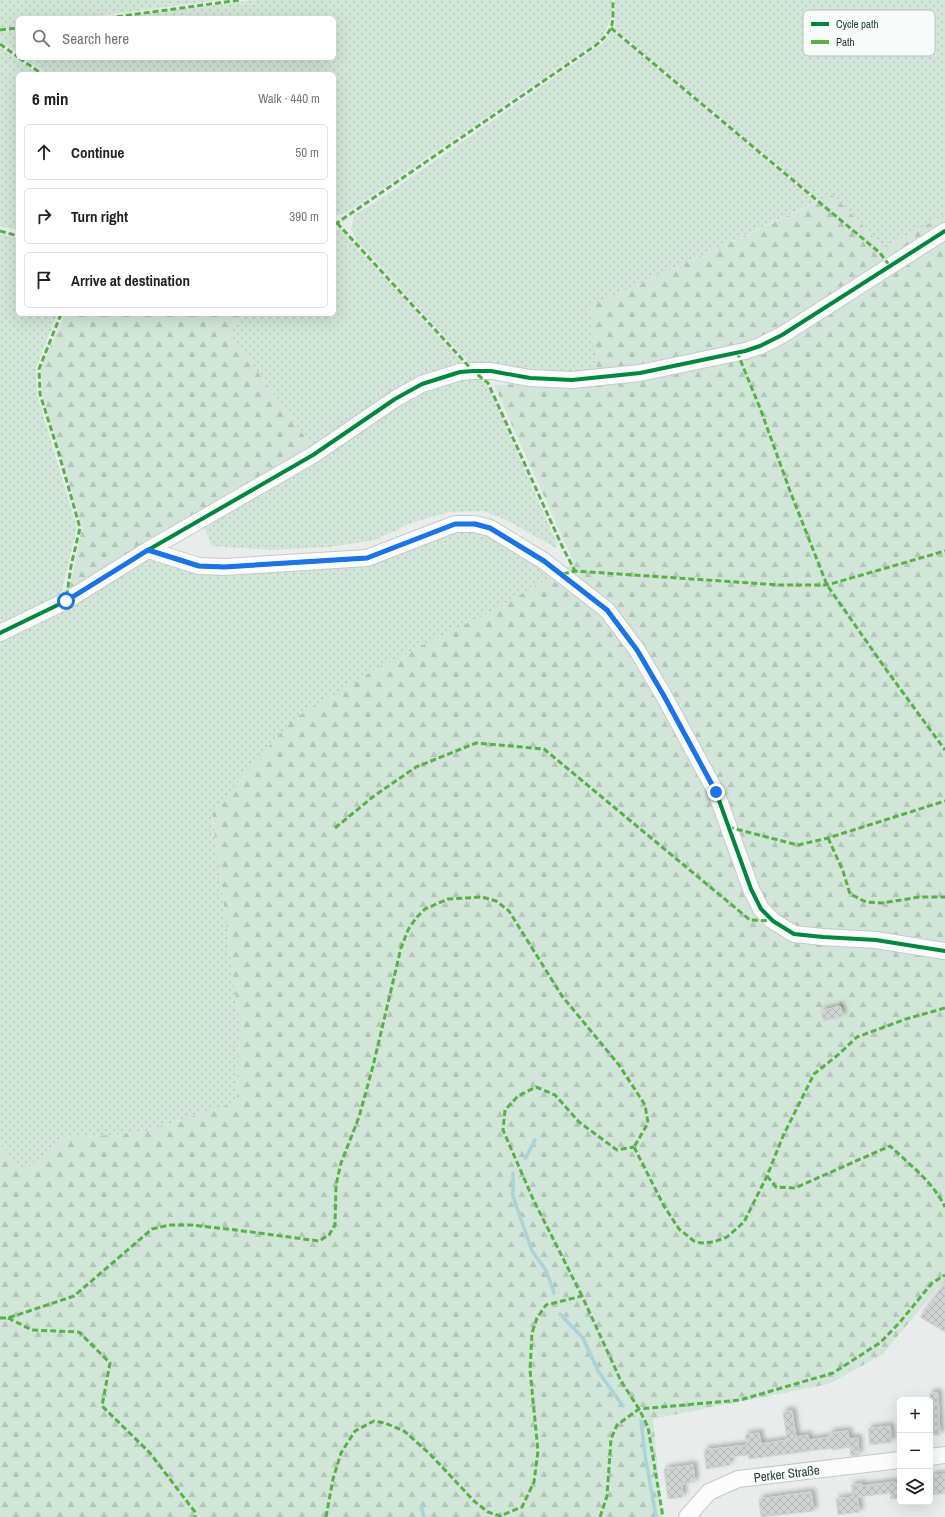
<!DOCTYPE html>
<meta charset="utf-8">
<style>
body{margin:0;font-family:"Archivo Narrow",sans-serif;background:#f2f2f2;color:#222}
.controls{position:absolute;right:12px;bottom:12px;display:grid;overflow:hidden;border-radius:6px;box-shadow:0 4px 16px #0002}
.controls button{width:36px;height:36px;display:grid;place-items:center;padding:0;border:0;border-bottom:1px solid #e0e0e0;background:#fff;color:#222;font:20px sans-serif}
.stop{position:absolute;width:12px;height:12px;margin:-9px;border:3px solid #1a73e8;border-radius:50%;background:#fff}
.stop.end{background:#1a73e8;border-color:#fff;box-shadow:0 1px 4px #0008}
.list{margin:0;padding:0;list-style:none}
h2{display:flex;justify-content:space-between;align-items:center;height:52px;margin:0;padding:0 16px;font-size:17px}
h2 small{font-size:13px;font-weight:400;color:#767676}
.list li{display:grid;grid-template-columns:26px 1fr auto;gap:12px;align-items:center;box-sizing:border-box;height:56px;margin:0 8px 8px;padding:0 8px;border:1px solid #e0e0e0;border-radius:6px}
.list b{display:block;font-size:15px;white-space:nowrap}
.list em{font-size:13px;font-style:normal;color:#767676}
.icon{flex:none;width:22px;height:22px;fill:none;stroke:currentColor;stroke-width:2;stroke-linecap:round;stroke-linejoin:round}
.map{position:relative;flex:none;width:945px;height:1517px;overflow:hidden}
.search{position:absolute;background:#fff;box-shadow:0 4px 16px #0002;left:16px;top:16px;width:320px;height:44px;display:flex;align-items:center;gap:10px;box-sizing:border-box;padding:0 14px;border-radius:6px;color:#767676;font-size:15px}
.panel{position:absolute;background:#fff;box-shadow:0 4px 16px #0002;left:16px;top:72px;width:320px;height:244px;border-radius:6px}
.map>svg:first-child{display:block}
.grass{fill:url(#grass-dots)}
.forest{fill:url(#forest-firs)}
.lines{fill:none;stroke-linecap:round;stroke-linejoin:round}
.stream{stroke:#a9d4db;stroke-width:3.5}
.building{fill:url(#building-cross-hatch);stroke:#d1d6d4;filter:url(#shadow)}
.minor-casing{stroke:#c5cac8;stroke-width:18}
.minor{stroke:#fcfcfc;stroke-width:16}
.quiet{stroke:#55b346;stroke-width:3;stroke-dasharray:6 3;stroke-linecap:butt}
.cycleway-casing{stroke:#f7fbf9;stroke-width:6}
.cycleway{stroke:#00873e;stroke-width:4}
.route{stroke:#1a73e8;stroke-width:5}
.labels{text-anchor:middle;stroke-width:3;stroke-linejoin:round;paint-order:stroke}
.street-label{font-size:13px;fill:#24423a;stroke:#f7fbf9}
.key{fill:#f7fbf9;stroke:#b8c4c0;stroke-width:1}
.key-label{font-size:11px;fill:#24423a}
</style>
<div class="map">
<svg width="945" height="1517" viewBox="0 0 945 1517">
<defs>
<pattern id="grass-dots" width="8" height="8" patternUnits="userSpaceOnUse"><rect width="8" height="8" fill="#d1e6d8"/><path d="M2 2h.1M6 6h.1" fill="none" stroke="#b3c6ba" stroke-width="1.8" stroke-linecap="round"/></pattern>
<pattern id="forest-firs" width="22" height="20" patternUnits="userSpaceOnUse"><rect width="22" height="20" fill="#d1e6d8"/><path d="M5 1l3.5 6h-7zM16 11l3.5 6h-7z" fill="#b3c6ba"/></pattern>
<pattern id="building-cross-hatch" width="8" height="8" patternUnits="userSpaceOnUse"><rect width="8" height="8" fill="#cfd4d2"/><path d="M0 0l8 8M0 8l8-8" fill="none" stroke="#b2b7b5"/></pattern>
<filter id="shadow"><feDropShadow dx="3.5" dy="-3.5" stdDeviation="2" flood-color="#0004"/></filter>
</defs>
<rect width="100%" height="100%" fill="#e8edeb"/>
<g class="grass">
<path d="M0,0h221l-140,18h-63v8l-18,3z"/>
<path d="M254,0h358c0,18 -2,26 -13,40l-232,159 -21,14 -12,3v-142h-287l-23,-16h310v-40h-219z"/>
<path d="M615,0h330v215l-61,33 -51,-53 -13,6 -205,-172z"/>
<path d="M18,30v23l-18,-12v-9z"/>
<path d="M613,31l203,171 -226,105 8,69h-56l-72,-12 -113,-123 -6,-12 3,-14 25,-15 223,-156z"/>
<path d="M0,47l38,27h-20v156l-18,-4z"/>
<path d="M339,228l122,133 1,6 -150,80 -83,-115 19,-18h86v-81z"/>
<path d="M0,234l18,5v75h39l-21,54 1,26 40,134 -17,70 -60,29z"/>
<path d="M477,376l10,8 70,159 -1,5 -50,-28 -23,-9 -34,1 -38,11 -36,17 -47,7 -56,3 -60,-4 -10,-23 222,-134 33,-10z"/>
<path d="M471,529l19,5 66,40 -51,30 -293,208 27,210 -2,80 -97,31 -77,5 -40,34 -23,-30v-504l139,-74 11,-4 21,4 187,-1 90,-33z"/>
</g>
<g class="forest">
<path d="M833,195l51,53 61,-33v1068l-6,3 -56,68 -54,30 -176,35 9,98h-662v-375l23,30 40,-34 77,-5 97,-31 2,-80 -27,-210 80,-92 87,-53 126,-63 69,-41 -80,-178 104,-4 -8,-74z"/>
<path d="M65,314h183l-19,18 83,115 -243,145 13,-65 -40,-134 -1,-25z"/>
</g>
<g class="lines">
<g class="stream">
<path d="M525,1159l10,-19"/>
<path d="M513,1173v23l19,55 14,19 8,23"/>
<path d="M560,1314l23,24 15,33 25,35"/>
<path d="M641,1421l4,34 11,62"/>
<path d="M421,1506l3,11"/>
</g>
</g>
<g class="building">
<path d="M840,1006l3,10 -20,5 -2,-10z"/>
<path d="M945,1282v50l-25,-15 10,-15h1z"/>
<path d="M930,1393h8l2,42h-10z"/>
<path d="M792,1411l4,26 12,-2 1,5 21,-3v-4l18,-2 1,8 9,-1 1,17 -8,1 -1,-9 -18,3v-2l-83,11 -1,-4 -19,2 1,8 -24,4 -2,-19 43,-5 -2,-10 14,-2 2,11 26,-4 -4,-28z"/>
<path d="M890,1426l2,16 -22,3 -2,-16z"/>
<path d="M693,1465l2,17 -13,2 1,13 -15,2 -4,-30z"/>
<path d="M945,1474v19l-13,2 -2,-19z"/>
<path d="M895,1482v2l5,-1v15l-9,1 -1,-6 -33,4 3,15 -22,3 -2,-16 17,-2 -2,-12 11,-1v2z"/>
<path d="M811,1492l3,19 -53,6 -2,-18z"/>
</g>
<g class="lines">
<g class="minor-casing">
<g id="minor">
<path d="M148,550l51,16 25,1 143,-9 88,-34h20l15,4 54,33 63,49 30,40 27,46 52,96 35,97 10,20 12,12 21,13 29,3 53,3 69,11"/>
<path d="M0,633l66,-32 82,-51 165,-95 82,-56 27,-15 38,-12 13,-1h18l39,7 42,2 68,-7 105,-22 15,-5 22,-11 163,-104"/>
<path d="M930,1457l15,-2"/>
<path id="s1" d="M687,1517l22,-25 29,-13 162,-19"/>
</g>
</g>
<use href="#minor" class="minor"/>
<g class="quiet">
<path d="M108,18l132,-18"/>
<path d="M611,28l269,225 10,13"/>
<path d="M0,30l18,-2"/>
<path d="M0,44l18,13"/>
<path d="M19,58l23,16"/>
<path d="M334,223h3l259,-178c19,-16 17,-21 17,-45"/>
<path d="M337,223l136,148 15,12 74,163 13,25"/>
<path d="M0,231l18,5"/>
<path d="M61,314l-22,55 1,25 19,60 21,74 -9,38 -5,35"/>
<path d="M737,352l23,56 30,83 37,94 58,83 60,82"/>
<path d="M563,574l12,-3 205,14h47l118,-34"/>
<path d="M728,827l70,18 30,-7 117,-37"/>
<path d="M335,828l39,-32 42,-29 60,-24 68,6 206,171 23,1"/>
<path d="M828,838l15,33 7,23 16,8 16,1 38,-6h25"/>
<path d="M634,1147l30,59 15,23 15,12 7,2 12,-1 14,-5 17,-15 23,-46 16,-40 31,-62 25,-20 18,-17 49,-18 39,-11"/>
<path d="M767,1176l9,11 19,1 95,-42c20,19 43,36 55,61"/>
<path d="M582,1296l-49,-97 -30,-69 2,-20 13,-14 18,-9 19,8 24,27 38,28 17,-3"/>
<path d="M0,1318h8l66,-22 78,-67 18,-4h21l45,5 83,11 10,-6 6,-10 1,-40 5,-22 18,-46 14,-51 28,-118 7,-18 8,-12 9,-9 23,-10 34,-2 14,4 13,10 53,85 57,69 26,40 3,18 -14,24"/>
<path d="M8,1318l24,12 47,2 31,31 -8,43 48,47 45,59v5"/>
<path d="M326,1517l7,-38 8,-26 14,-22 19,-10 11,2 19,8 25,22 45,48 14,11 12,4 22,-9 12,-25 4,-31 -8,-81 2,-37 5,-15 9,-13 36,-9 39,85 18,28 9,18 15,90"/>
<path d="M600,1517l7,-21 4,-57 6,-14 22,-16 101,-9 93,-27 48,-31 19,-20 32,-39 13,-8"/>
</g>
<g class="cycleway-casing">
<g id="cycleway">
<path d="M148,550l51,16 25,1 143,-9 88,-34h20l15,4 54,33 63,49 30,40 27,46 52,96 35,97 10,20 12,12 21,13 29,3 53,3 69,11"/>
<path d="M0,633l66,-32 82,-51 165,-95 82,-56 27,-15 38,-12 13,-1h18l39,7 42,2 68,-7 105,-22 15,-5 22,-11 163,-104"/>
</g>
</g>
<use href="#cycleway" class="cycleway"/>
</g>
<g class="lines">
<path class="route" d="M66,601l82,-51 51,16 25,1 143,-9 88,-34h20l15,4 54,33 63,49 30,40 27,46 52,96"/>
</g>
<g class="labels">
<g class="street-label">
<text dy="5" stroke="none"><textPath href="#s1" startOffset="114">Perker Straße</textPath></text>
</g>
</g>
<rect x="803" y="10" width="132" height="46" rx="6" class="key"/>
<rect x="811" y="22" width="18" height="4" fill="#00873e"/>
<rect x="811" y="40" width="18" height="4" fill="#55b346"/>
<g class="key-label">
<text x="836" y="28">Cycle path</text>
<text x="836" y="46">Path</text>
</g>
</svg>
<div class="controls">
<button>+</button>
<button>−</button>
<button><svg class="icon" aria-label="layers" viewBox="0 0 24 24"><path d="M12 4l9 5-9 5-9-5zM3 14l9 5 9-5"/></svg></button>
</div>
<div class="stop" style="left:66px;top:601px"></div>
<div class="stop end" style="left:716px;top:792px"></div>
<div class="search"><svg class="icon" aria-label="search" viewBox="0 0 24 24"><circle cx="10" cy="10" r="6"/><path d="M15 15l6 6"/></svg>Search here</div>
<section class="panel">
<h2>6 min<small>Walk · 440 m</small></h2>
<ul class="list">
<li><svg class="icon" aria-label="ahead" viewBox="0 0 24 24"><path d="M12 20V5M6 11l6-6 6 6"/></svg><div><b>Continue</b></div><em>50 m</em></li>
<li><svg class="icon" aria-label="right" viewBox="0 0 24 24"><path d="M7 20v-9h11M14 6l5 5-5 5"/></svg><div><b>Turn right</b></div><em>390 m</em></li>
<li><svg class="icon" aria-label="arrive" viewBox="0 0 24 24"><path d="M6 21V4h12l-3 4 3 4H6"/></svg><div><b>Arrive at destination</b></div></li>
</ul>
</section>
</div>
